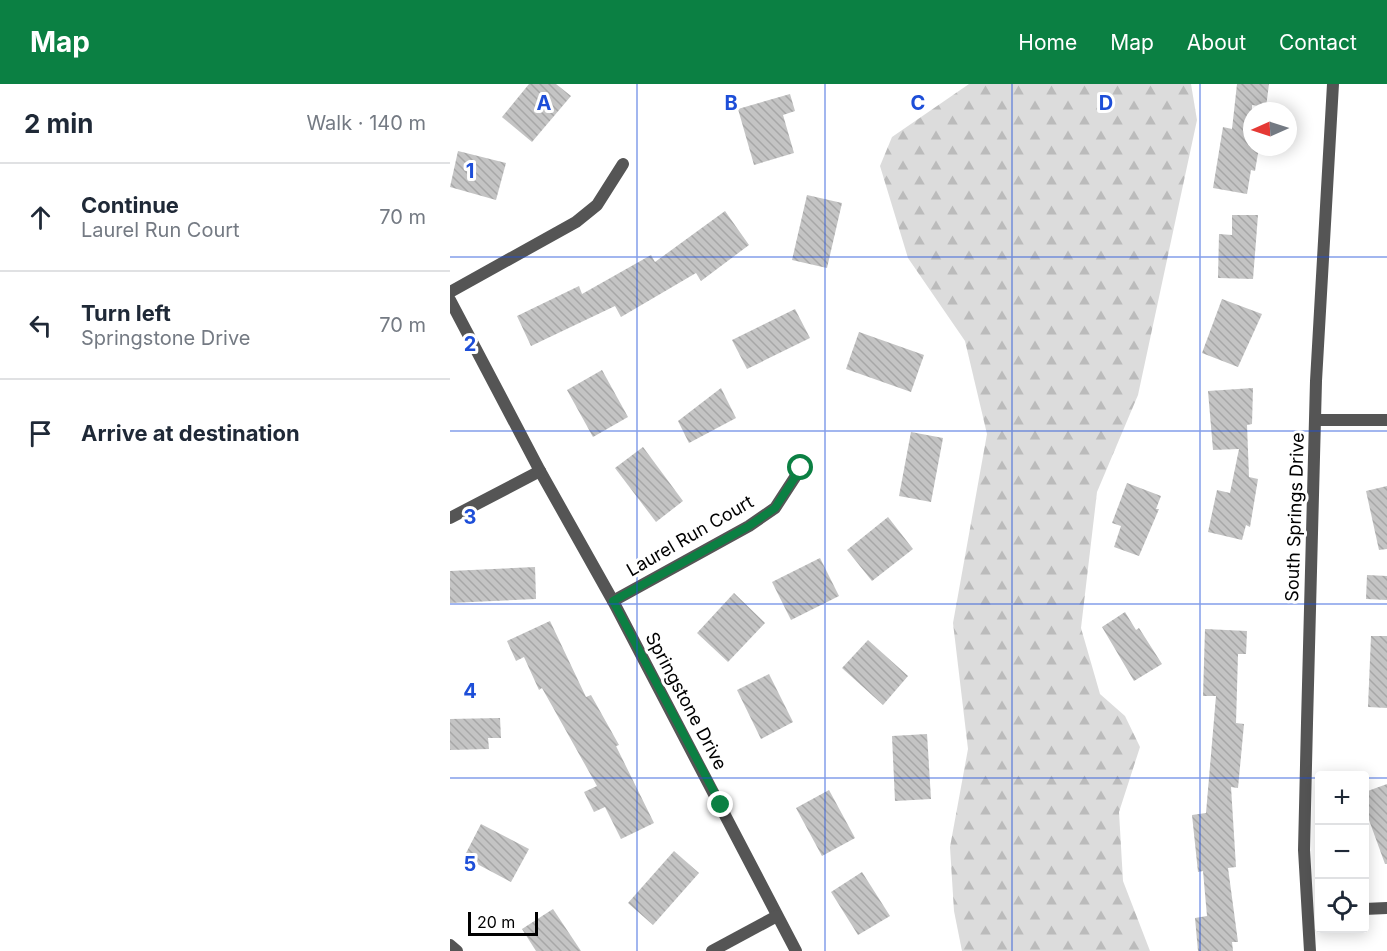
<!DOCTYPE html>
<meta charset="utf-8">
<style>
body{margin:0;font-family:Inter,sans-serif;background:#f2f2f3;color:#1f2937}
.controls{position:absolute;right:18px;bottom:18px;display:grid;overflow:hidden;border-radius:6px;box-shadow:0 3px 15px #0003}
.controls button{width:54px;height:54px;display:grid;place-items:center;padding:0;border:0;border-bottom:2px solid #e0e1e3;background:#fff;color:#1f2937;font:30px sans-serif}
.compass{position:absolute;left:793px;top:18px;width:54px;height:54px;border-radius:50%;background:#fff;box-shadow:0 3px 15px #0003;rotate:267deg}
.scale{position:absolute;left:18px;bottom:15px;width:70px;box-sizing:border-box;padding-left:6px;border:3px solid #000;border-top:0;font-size:16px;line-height:21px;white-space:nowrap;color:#000;-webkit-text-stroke:4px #fff;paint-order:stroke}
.stop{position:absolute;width:18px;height:18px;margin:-14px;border:4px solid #0b8043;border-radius:50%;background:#fff}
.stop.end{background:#0b8043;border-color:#fff;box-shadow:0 2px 6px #0008}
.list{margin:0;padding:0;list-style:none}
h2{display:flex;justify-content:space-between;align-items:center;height:78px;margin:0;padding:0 24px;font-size:26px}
h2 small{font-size:20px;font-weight:400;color:#747a83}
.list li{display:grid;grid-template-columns:39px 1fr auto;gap:18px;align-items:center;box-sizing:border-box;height:108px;padding:0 24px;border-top:2px solid #e0e1e3}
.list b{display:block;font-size:22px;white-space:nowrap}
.list p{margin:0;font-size:20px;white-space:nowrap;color:#747a83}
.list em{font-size:20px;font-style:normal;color:#747a83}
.icon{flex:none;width:33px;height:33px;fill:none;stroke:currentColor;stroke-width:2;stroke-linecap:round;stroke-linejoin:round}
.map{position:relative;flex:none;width:937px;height:867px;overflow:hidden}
header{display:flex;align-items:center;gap:36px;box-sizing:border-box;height:84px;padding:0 30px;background:#0b8043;color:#fff}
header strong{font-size:28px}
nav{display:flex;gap:33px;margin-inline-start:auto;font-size:21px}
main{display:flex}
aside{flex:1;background:#fff}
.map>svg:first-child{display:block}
.forest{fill:url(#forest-firs)}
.building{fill:url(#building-back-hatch)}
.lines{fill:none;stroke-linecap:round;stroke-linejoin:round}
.street{stroke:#555;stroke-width:12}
.route{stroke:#0b8043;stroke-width:8}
.grid{fill:none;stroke:#1d4ed8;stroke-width:1.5;stroke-opacity:0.55}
.labels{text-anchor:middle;stroke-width:6;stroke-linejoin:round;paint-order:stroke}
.street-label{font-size:18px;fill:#000;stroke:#fff}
.grid-label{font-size:20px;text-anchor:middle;font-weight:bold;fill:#1d4ed8;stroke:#fff;stroke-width:6;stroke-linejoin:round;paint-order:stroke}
</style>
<header>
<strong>Map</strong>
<nav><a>Home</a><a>Map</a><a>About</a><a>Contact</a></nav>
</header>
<main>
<aside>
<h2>2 min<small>Walk · 140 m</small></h2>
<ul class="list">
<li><svg class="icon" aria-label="ahead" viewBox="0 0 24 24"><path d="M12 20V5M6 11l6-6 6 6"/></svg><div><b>Continue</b><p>Laurel Run Court</p></div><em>70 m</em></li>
<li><svg class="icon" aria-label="left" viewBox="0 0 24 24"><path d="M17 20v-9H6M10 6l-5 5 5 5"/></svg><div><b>Turn left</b><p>Springstone Drive</p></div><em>70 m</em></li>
<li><svg class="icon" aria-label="arrive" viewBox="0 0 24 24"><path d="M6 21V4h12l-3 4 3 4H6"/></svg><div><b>Arrive at destination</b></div></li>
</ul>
</aside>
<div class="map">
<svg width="937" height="867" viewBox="0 0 937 867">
<defs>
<pattern id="forest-firs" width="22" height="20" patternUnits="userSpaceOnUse" patternTransform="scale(1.5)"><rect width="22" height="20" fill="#dcdcdc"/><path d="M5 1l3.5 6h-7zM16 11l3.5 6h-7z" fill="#bbb"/></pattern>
<pattern id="building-back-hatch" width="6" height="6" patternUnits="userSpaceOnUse" patternTransform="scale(1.5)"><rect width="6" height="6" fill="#c4c4c4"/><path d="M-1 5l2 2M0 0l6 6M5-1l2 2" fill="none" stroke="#a7a7a7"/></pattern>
</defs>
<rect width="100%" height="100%" fill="#fff"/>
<path class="forest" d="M519,0h222l6,36 -59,275 -41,97 -16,136 19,66 25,22 15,31 -21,65 4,69 27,70h-188l-8,-40 -4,-64 18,-98 -15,-126 34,-189 -22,-93 -57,-83 -28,-92 12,-29z"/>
<g class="building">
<path d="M79,0h27l15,12 -39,46 -30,-25z"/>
<path d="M787,0h32l-3,23 -14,-2v42h7l-4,24 -4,-1 -4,24 -34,-6 10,-61 9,2z"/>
<path d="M340,10l5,17 -12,4 11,38 -40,12 -16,-56z"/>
<path d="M8,67l48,12 -10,37 -46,-13z"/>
<path d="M357,111l35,8 -15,65 -35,-8z"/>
<path d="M275,127l24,34 -48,36 -5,-8 -75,44 -6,-11 -84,40 -14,-30 62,-30 3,8 69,-39 4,7z"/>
<path d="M782,131h26l-5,64 -35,-1 1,-44 13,1z"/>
<path d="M772,215l40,15 -24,53 -36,-14z"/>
<path d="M345,225l15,29 -63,31 -15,-29z"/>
<path d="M409,248l65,23 -13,37 -65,-23z"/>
<path d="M152,286l26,47 -35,20 -26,-47z"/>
<path d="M271,304l15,30 -47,25 -11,-22z"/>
<path d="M803,304l-1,36 -5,1 2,52 9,2 -8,48 -4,-2 -4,15 -34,-8 9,-42 13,3 9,-44 -26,1 -5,-59z"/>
<path d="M461,348l32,6 -12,64 -32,-6z"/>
<path d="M193,363l40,54 -27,21 -41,-54z"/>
<path d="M677,399l34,13 -5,13h3l-20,47 -25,-9 7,-21 -9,-3z"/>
<path d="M937,402v63l-8,1 -13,-59z"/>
<path d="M438,433l25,32 -41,32 -25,-31z"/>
<path d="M370,474l19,38 -48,24 -19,-38z"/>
<path d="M85,483l1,32 -86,4v-32z"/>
<path d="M917,491l20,1v24l-21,-1z"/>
<path d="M284,509l31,30 -37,39 -31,-29z"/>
<path d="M675,528l11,18 3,-2 23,36 -28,17 -32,-54z"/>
<path d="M100,537l36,76 5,-2 28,50 -3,1 38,77 -33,16 -16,-32 -11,5 -10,-20 13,-6 -55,-98 -3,2 -15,-33 -8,4 -9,-20z"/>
<path d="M755,545l42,2 -1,23h-8l-2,69 8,1 -6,64 -7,-1 5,80 -8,1 10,74h-6l1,9h-35l-3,-33 12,-2 -4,-45 -5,1 -6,-57 14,-2 10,-117h-13z"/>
<path d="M921,552h16v72l-19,-1z"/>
<path d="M418,556l40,36 -25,29 -41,-37z"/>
<path d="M319,590l24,48 -32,17 -24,-49z"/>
<path d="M50,634l1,20h-13l1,11 -39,1v-31z"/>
<path d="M477,650l4,65 -36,2 -3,-65z"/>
<path d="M937,700v80h-2l-20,-55v-17z"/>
<path d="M379,706l26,48 -33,18 -26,-48z"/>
<path d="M31,740l48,25 -18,33 -47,-25z"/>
<path d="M224,767l25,22 -46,52 -25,-22z"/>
<path d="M412,788l28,44 -32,19 -27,-43z"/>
<path d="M103,825l28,42h-45l-14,-22z"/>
</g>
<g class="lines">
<g class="street">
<path d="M0,208l126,-70 21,-17 26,-41"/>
<path d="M0,216l90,171 73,130 183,350"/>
<path d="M866,336h71"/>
<path d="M0,434l90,-47"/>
<path d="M163,517l136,-75 26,-18 26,-40"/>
<path d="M914,825l23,-1"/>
<path d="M0,861l7,6"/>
<path d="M262,867l65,-35"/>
<path d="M860,867l-6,-101 3,-127 9,-342 17,-297"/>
</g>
</g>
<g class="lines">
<path class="route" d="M271,721l-108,-204 136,-75 26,-18 26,-40"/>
</g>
<path class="grid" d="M187,0v867M375,0v867M562,0v867M750,0v867M0,173h937M0,347h937M0,520h937M0,694h870M914,694h23"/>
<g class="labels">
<g class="street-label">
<text transform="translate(845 433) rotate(-88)" y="6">South Springs Drive</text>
<text transform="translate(240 452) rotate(-30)" y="6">Laurel Run Court</text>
<text transform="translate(236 617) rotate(62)" y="6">Springstone Drive</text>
</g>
</g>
<g class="grid-label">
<text x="94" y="26">A</text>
<text x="281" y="26">B</text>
<text x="468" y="26">C</text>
<text x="656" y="26">D</text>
<text x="20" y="94">1</text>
<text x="20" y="267">2</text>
<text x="20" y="440">3</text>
<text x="20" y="614">4</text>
<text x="20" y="787">5</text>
</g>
</svg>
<div class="controls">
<button>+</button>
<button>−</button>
<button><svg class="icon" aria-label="locate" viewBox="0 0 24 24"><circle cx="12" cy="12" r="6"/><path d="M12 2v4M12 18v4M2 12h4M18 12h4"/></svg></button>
</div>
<svg class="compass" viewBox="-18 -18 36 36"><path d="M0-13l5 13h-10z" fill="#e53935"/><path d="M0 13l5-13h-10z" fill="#747a83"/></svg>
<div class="scale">20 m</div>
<div class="stop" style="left:351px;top:384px"></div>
<div class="stop end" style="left:271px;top:721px"></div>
</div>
</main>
